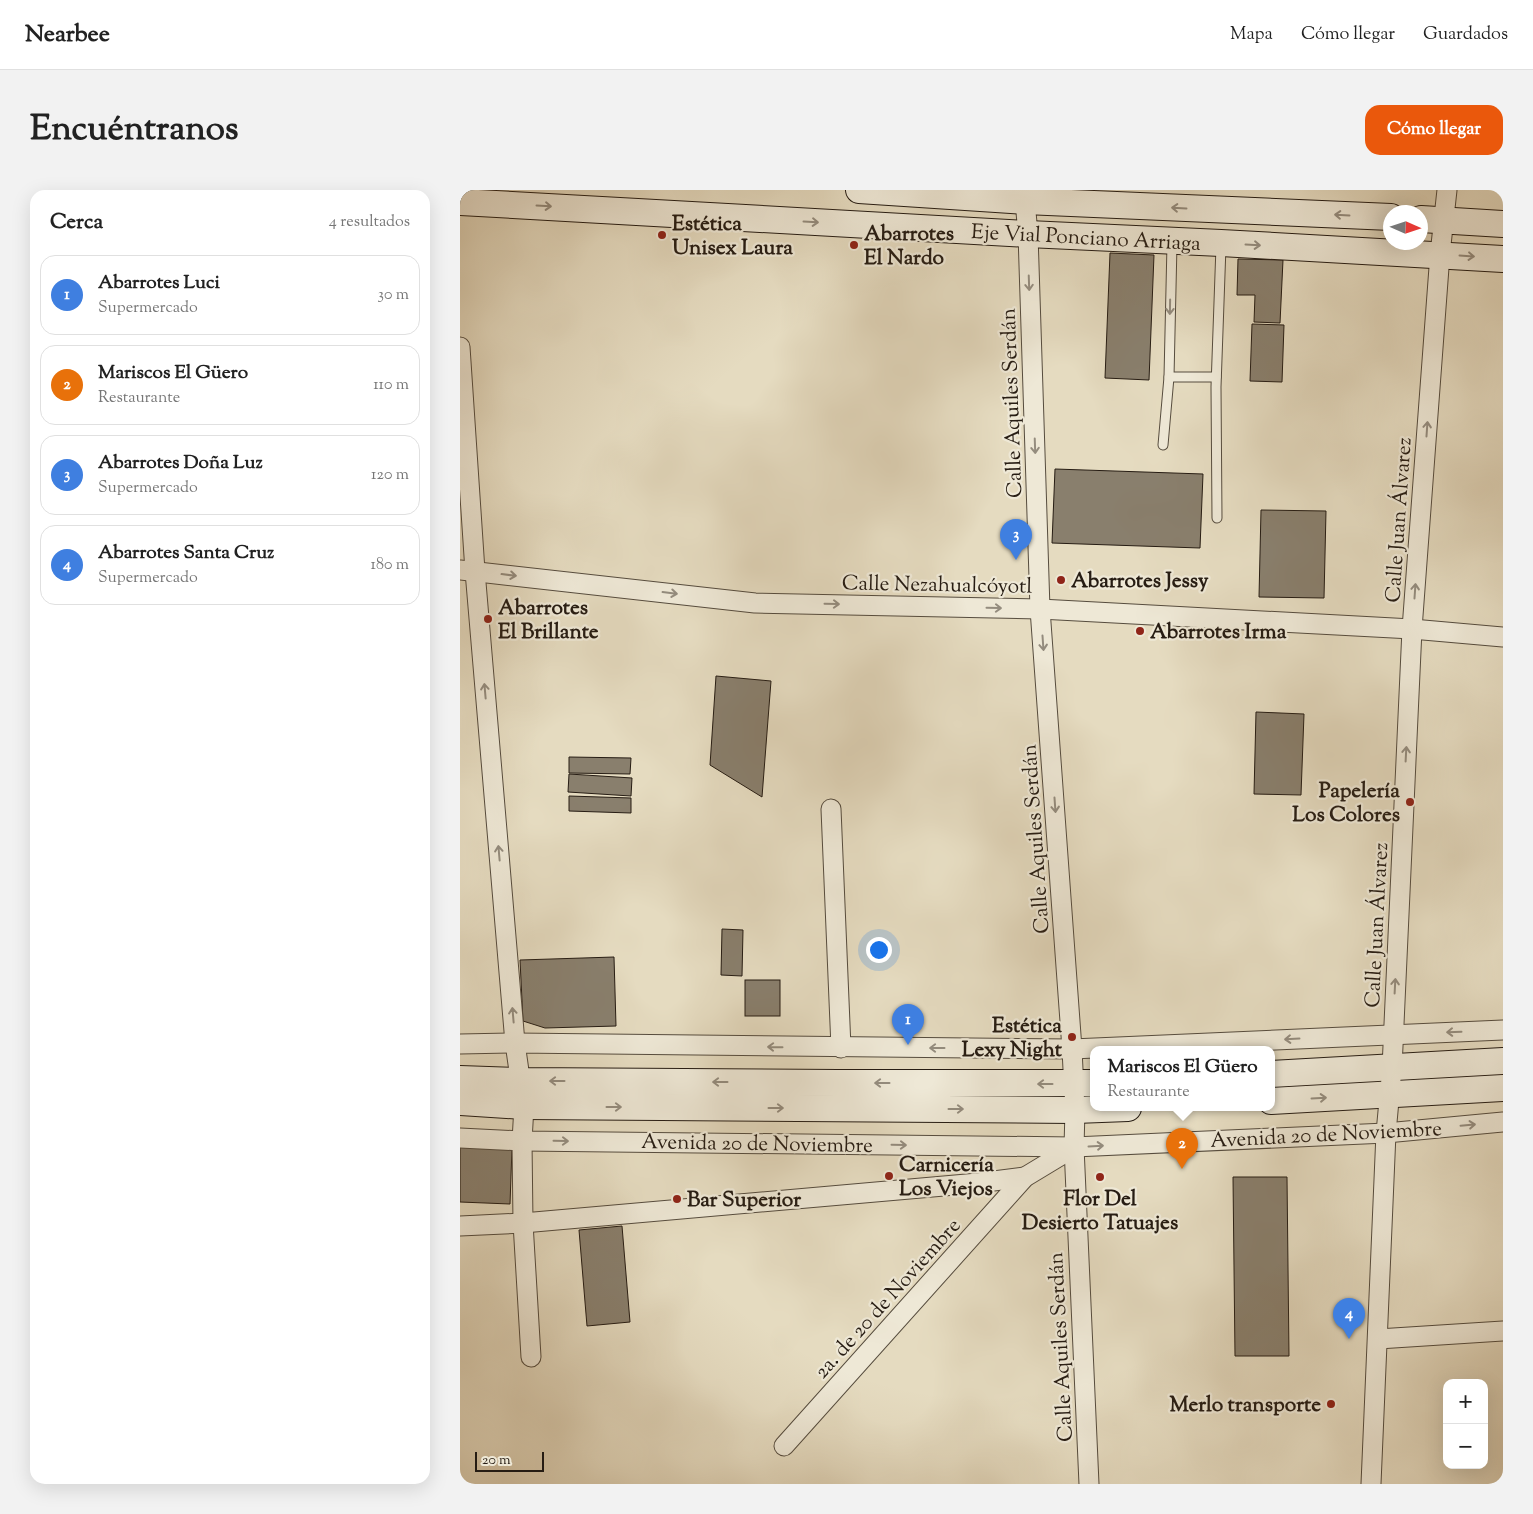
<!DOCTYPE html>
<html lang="es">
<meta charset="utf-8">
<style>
body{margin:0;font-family:"Sorts Mill Goudy",serif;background:#f2f2f2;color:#222}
.controls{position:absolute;right:15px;bottom:15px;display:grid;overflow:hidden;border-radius:10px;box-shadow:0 5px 20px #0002}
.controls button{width:45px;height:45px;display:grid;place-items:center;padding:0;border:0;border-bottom:1px solid #e0e0e0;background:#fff;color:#222;font:25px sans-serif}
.compass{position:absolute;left:923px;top:15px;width:45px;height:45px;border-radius:50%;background:#fff;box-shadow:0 5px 20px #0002;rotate:93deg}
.scale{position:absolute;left:15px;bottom:12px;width:69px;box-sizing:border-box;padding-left:5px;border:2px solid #261c13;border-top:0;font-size:14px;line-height:18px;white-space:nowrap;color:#261c13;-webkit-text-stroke:4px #eee8d6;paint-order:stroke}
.you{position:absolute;left:418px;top:759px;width:18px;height:18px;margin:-12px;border:4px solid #fff;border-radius:50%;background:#1a73e8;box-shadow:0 0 0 8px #1a73e833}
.badge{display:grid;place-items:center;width:32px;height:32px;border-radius:50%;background:#ea580c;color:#fff;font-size:16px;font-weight:700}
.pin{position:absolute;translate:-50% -41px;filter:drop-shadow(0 1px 2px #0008)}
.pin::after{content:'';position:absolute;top:26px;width:18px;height:15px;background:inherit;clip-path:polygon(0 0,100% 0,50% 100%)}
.popup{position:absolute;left:630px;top:856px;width:185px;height:65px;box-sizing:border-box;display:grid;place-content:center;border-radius:10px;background:#fff;filter:drop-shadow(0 1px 4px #0005);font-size:16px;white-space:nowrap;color:#767676}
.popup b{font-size:19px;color:#222}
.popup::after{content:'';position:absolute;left:50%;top:100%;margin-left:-10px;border:10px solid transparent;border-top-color:#fff}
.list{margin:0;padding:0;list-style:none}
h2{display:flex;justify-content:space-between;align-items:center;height:65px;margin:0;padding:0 20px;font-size:21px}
h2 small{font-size:16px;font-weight:400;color:#767676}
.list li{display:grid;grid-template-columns:32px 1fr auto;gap:15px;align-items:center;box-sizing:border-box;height:80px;margin:0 10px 10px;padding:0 10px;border:1px solid #e0e0e0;border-radius:15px}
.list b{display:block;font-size:19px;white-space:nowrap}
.list p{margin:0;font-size:16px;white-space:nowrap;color:#767676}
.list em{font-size:16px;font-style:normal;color:#767676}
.map{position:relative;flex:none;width:1043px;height:1294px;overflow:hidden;border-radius:15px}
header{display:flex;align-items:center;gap:30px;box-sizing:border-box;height:70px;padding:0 25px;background:#fff;border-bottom:1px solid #e0e0e0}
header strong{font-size:24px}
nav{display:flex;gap:28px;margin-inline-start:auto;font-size:18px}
.intro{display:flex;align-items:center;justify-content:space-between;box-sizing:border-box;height:120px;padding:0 30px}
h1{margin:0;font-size:35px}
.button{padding:12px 22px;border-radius:15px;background:#ea580c;color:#fff;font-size:18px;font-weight:700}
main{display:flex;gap:30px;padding:0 30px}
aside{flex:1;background:#fff;border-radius:15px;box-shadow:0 5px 20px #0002}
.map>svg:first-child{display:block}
.building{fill:#897f6d;stroke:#261c13}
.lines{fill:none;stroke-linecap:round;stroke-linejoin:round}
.service-casing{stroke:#564c3e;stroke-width:11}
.minor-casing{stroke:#564c3e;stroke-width:21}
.secondary-casing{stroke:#261c13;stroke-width:28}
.service{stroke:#eee8d6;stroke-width:9}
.minor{stroke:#eee8d6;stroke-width:19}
.secondary{stroke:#eee8d6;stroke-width:26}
.oneway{stroke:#948c7e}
.poi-dot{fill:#8f2418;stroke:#eee8d6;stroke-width:2}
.labels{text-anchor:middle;stroke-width:4.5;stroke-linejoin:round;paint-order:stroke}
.poi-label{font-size:21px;font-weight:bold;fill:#261c13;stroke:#eee8d6;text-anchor:start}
.street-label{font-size:21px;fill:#261c13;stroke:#eee8d6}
</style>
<header>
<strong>Nearbee</strong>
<nav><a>Mapa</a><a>Cómo llegar</a><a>Guardados</a></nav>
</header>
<div class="intro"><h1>Encuéntranos</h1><a class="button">Cómo llegar</a></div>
<main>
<aside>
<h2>Cerca<small>4 resultados</small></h2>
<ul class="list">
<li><span class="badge" style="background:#3f7fe0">1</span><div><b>Abarrotes Luci</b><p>Supermercado</p></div><em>30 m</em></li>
<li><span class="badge" style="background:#e8710a">2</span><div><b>Mariscos El Güero</b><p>Restaurante</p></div><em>110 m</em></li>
<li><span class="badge" style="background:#3f7fe0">3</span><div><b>Abarrotes Doña Luz</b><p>Supermercado</p></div><em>120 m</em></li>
<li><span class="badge" style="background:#3f7fe0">4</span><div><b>Abarrotes Santa Cruz</b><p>Supermercado</p></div><em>180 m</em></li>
</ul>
</aside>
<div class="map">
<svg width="1043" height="1294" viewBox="0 0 1043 1294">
<rect width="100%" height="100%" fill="#e5dbc0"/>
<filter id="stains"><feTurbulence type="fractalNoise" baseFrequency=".004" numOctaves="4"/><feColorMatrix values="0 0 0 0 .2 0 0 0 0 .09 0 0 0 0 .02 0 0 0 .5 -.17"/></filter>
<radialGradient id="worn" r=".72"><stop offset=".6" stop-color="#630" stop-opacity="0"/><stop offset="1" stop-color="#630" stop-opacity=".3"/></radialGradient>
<g class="building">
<path d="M650,63l44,2 -5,125 -44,-2z"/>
<path d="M778,69l45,1 -3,63 -26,-1 1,-27h-18z"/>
<path d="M792,134l32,1 -2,57 -32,-1z"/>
<path d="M595,279l148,5 -3,74 -148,-5z"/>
<path d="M801,320l65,1 -2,87 -65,-1z"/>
<path d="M256,486l55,5 -9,116 -52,-32z"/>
<path d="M796,522l48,2 -3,81 -47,-1z"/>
<path d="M109,567l62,1 -1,16 -61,-1z"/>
<path d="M109,584l63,4 -1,18 -63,-4z"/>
<path d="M109,606l62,2v15l-62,-2z"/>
<path d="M262,739l21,1 -1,46 -21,-1z"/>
<path d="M154,767l2,69 -71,2 -22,-7 -3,-61z"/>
<rect x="285" y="790" width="35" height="36"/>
<path d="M0,956l52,2 -2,56 -50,-2z"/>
<path d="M773,987h54l2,179h-54z"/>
<path d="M162,1036l8,96 -43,4 -8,-96z"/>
</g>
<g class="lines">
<g class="service-casing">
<g id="service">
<path d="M709,187h47"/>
<path d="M703,255l6,-68 3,-133"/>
<path d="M757,328l-1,-131 5,-141"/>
</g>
</g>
<g class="minor-casing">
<g id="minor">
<path d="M564,0l4,44 12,375 32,440 3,61 -1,37 15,337"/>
<path d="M0,157l15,224 40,472 9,63 -2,35 1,82 8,134"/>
<path d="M0,380l295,33 285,6 372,20 91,8"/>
<path d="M371,619l10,239"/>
<path d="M0,854l55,-1 557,6 431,-19"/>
<path d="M0,948l62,3 552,6 312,-14 117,-11"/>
<path d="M0,1036l63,-3 455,-40 47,-6"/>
<path d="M918,1149l125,-8"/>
<path d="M324,1256l241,-269 48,-29"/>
<path d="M911,1294l15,-351 6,-65 20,-439 28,-375 7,-64"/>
</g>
</g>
<g class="secondary-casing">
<g id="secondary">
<path d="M399,0l166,11 366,16"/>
<path d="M0,12l568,32 193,9 282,16"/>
<path d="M961,29l82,5"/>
<path d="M811,884l232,-13"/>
<path d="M0,889l61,2 317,2h255"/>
<path d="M811,911l232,-13"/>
<path d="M0,912l64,4 551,4 53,-2"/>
</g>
</g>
<use href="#service" class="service"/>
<use href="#minor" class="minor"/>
<use href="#secondary" class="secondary"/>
</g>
<defs><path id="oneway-shaft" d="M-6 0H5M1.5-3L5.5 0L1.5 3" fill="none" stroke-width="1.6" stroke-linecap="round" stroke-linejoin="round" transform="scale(1.25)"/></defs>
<g class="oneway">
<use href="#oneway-shaft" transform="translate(84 16) rotate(3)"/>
<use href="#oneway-shaft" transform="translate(719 18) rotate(-177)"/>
<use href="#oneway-shaft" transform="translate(882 25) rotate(-177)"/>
<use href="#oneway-shaft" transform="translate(351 32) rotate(3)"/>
<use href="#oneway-shaft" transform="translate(793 55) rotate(3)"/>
<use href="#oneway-shaft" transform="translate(1007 66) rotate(4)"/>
<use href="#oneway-shaft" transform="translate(569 93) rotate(88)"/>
<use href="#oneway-shaft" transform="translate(710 117) rotate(91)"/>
<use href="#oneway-shaft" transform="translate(967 239) rotate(-86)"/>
<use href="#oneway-shaft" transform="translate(575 256) rotate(88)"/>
<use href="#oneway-shaft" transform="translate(49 385) rotate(7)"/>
<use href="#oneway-shaft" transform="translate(955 401) rotate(-86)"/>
<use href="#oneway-shaft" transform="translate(210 403) rotate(7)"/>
<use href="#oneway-shaft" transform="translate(372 414) rotate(1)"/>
<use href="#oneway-shaft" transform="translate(534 418) rotate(1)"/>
<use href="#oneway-shaft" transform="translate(583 453) rotate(86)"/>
<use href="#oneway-shaft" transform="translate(25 501) rotate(-95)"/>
<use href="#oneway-shaft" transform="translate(946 564) rotate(-87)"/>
<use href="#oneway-shaft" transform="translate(595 615) rotate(86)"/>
<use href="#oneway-shaft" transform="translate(39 663) rotate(-95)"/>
<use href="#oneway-shaft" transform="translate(935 796) rotate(-87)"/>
<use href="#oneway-shaft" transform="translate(53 825) rotate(-95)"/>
<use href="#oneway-shaft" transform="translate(994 842) rotate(178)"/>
<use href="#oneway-shaft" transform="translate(832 849) rotate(177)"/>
<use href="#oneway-shaft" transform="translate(315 857) rotate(-179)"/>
<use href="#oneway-shaft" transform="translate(477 858) rotate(-180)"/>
<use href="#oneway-shaft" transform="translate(97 891) rotate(-180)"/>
<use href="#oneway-shaft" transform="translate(260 892) rotate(-180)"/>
<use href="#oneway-shaft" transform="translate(422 893) rotate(-180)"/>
<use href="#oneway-shaft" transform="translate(585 894) rotate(-180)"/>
<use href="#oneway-shaft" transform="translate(859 908) rotate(-3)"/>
<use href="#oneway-shaft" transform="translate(154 917)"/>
<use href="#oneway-shaft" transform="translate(316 918)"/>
<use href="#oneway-shaft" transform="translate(496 919)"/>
<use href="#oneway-shaft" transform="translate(1008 935) rotate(-5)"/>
<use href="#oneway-shaft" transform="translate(101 951) rotate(1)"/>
<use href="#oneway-shaft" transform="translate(439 955) rotate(1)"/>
<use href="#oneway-shaft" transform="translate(636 956) rotate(-3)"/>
</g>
<g class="poi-dot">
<circle cx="202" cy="45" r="5"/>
<circle cx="394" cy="55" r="5"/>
<circle cx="601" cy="390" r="5"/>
<circle cx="28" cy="429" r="5"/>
<circle cx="680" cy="441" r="5"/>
<circle cx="950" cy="612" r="5"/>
<circle cx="612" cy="847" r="5"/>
<circle cx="429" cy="986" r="5"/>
<circle cx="640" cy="987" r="5"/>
<circle cx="217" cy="1009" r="5"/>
<circle cx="871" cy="1214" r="5"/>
</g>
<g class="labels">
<g class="poi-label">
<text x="212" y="40">Estética<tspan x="212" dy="24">Unisex Laura</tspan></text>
<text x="404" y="50">Abarrotes<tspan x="404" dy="24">El Nardo</tspan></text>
<text x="611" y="397">Abarrotes Jessy</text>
<text x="38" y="424">Abarrotes<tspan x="38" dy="24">El Brillante</tspan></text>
<text x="690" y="448">Abarrotes Irma</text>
<text x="940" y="607" text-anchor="end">Papelería<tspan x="940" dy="24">Los Colores</tspan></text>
<text x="602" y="842" text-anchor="end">Estética<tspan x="602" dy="24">Lexy Night</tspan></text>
<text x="439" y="981">Carnicería<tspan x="439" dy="24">Los Viejos</tspan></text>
<text x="640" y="1015" text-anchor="middle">Flor Del<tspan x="640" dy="24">Desierto Tatuajes</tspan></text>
<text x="227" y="1016">Bar Superior</text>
<text x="861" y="1221" text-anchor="end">Merlo transporte</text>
</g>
<g class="street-label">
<text transform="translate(626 47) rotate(3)" y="7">Eje Vial Ponciano Arriaga</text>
<text transform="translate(551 213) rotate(-92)" y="7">Calle Aquiles Serdán</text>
<text transform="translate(938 330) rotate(-86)" y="7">Calle Juan Álvarez</text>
<text transform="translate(477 394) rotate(1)" y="7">Calle Nezahualcóyotl</text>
<text transform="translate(575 649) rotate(-94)" y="7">Calle Aquiles Serdán</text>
<text transform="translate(916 735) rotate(-87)" y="7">Calle Juan Álvarez</text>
<text transform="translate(866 944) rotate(-3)" y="7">Avenida 20 de Noviembre</text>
<text transform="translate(297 953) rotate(1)" y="7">Avenida 20 de Noviembre</text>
<text transform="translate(427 1108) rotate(-48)" y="7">2a. de 20 de Noviembre</text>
<text transform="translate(600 1157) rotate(-93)" y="7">Calle Aquiles Serdán</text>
</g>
</g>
<rect width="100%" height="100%" filter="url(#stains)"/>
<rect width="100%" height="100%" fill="url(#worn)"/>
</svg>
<div class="controls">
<button>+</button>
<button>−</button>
</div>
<svg class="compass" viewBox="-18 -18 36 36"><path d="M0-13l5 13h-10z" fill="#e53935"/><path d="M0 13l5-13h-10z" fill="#767676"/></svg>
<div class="scale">20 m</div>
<div class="you"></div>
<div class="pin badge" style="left:448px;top:855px;background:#3f7fe0">1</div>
<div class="pin badge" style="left:722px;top:979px;background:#e8710a">2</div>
<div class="popup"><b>Mariscos El Güero</b>Restaurante</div>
<div class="pin badge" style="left:556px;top:370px;background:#3f7fe0">3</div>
<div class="pin badge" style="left:889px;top:1149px;background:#3f7fe0">4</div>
</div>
</main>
